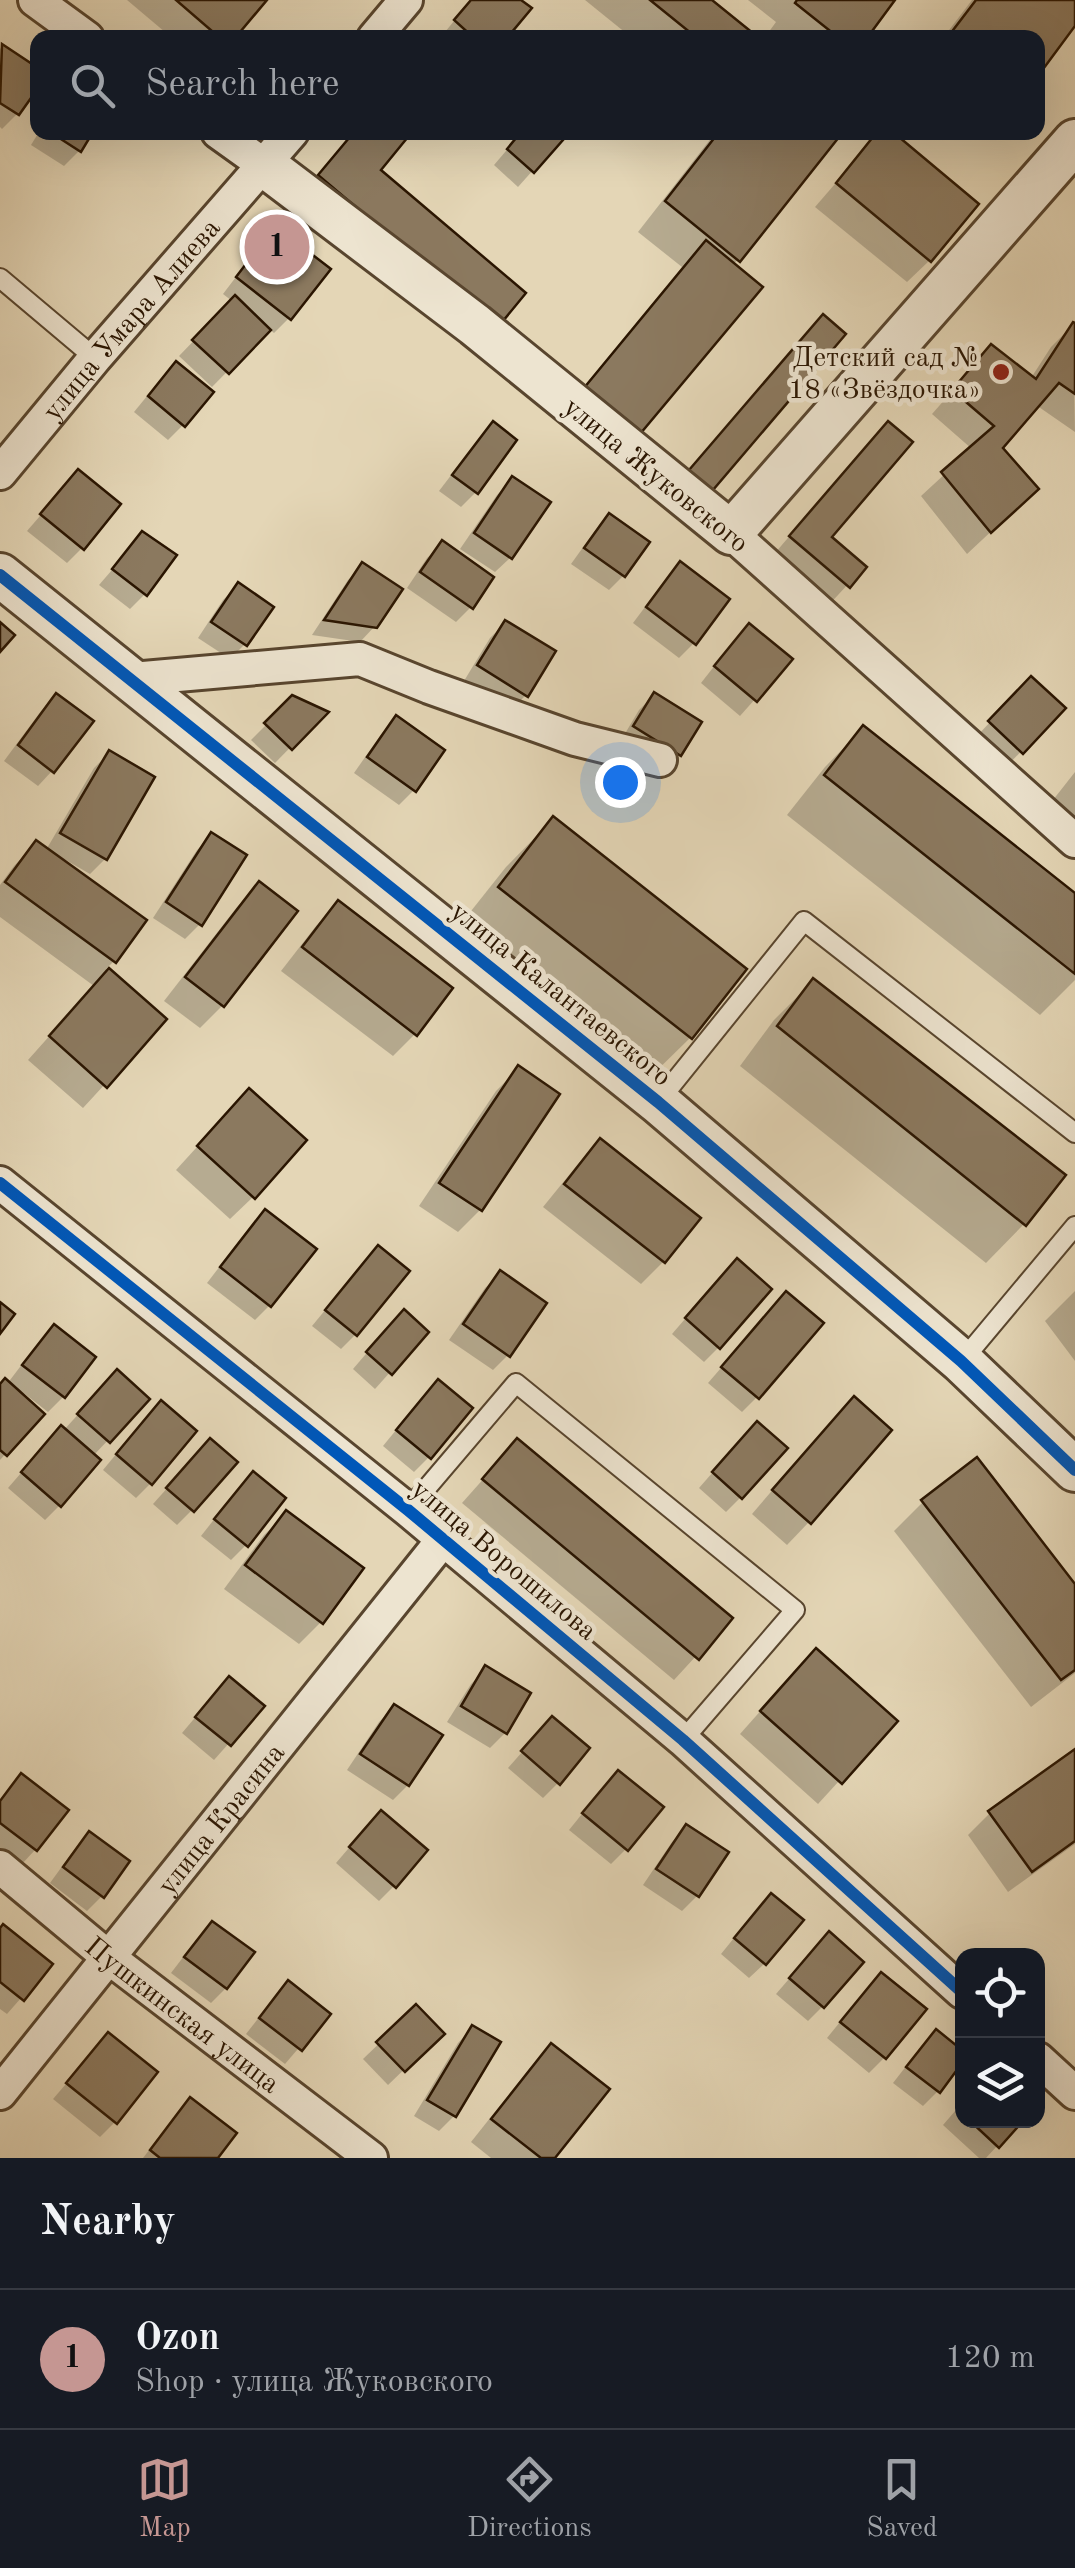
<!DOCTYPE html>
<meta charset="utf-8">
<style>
body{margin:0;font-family:"Old Standard TT",serif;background:#242831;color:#f1f3f6}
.controls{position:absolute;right:30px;bottom:30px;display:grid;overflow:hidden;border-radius:20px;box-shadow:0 10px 40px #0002}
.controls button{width:90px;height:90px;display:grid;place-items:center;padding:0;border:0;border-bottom:2px solid #363941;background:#171b24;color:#f1f3f6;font:50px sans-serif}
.you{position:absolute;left:620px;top:782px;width:35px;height:35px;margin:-25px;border:8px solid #fff;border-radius:50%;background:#1a73e8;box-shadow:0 0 0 15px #1a73e833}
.badge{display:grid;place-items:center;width:65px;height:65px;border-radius:50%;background:#c59692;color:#111;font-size:32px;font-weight:700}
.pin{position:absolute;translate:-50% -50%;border:5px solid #fff;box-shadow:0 2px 10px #0006}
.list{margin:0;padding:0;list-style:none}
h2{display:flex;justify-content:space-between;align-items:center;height:130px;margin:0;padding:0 40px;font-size:42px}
h2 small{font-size:32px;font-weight:400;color:#9ea1a6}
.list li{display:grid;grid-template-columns:65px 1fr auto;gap:30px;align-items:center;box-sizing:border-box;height:140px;padding:0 40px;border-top:2px solid #363941}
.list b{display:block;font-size:38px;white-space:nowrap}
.list p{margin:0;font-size:32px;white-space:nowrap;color:#9ea1a6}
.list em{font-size:32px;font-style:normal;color:#9ea1a6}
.icon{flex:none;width:55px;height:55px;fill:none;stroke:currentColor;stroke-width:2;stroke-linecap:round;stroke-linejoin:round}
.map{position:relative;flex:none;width:1075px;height:2158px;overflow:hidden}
.search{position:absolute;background:#171b24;box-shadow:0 10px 40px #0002;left:30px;right:30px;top:30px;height:110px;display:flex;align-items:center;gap:25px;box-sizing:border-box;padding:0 35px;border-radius:20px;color:#9ea1a6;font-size:38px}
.sheet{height:270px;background:#171b24}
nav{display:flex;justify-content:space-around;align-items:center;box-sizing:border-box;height:140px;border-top:2px solid #363941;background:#171b24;font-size:28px;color:#9ea1a6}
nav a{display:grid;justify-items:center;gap:5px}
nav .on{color:#c59692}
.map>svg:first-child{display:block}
.shadow{fill:#0003}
.building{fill:#8b795f;stroke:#2a1501;stroke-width:2.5}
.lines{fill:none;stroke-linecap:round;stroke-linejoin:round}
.service-casing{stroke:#58452e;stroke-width:22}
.minor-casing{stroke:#58452e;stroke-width:38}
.tertiary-casing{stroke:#58452e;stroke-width:48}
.service{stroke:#ede4d0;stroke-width:18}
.minor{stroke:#ede4d0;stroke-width:32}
.tertiary{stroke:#ede4d0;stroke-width:42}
.cycleway-casing{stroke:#ede4d0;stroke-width:19}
.cycleway{stroke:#0057b8;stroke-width:12}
.poi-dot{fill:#8f2418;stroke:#ede4d0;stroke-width:4}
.labels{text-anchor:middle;stroke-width:9;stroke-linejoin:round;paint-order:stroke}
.street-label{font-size:28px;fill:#2a1501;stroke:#ede4d0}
.poi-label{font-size:28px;fill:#2a1501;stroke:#ede4d0;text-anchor:end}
</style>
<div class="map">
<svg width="1075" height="2158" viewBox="0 0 1075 2158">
<rect width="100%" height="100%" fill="#e4d6b6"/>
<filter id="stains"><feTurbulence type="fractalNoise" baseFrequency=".002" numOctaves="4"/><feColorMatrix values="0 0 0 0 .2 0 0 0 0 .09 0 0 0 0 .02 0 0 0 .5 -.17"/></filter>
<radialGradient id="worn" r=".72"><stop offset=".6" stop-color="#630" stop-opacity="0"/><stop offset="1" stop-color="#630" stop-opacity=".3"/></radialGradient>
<g class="shadow">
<path d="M127,0h136l-31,38h-60z"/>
<path d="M471,0h47l-14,38 -63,-1z"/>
<path d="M585,0h123l47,38h-123z"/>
<path d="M748,0h144l-28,38h-90l-6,-5 8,-11z"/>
<path d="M972,0h103v22l-37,50v-34h-95z"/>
<path d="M2,47l36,24 -21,43 -15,15 -2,-2v-78z"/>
<path d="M39,132h51l-11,19 -15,15 -33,-21z"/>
<path d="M354,132h55l-32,38 146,123 -226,-94z"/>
<path d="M522,132h45l-49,55 -24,-22z"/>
<path d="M716,132h124l-102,128 -180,158 124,-151 -44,-35z"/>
<path d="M880,132l50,128 -23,22 -92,-75z"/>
<path d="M276,229l13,89 -15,15 -5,-4 -57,58 -33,-31 53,-55 -9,-7 38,-50z"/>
<path d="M1073,325l2,107 -39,-27 -36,43 13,63 -46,43 -46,-58 51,-47 -40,-35 59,-67 40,31 20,-31z"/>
<path d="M161,379l22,46 -15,15 -34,-28z"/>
<path d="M888,424l-59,113 35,30 -39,42 -56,-49 97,-113z"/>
<path d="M493,425l-17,67 -15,15 -22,-16 39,-51z"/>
<path d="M78,472l4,76 -15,15 -40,-32z"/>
<path d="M512,480l-2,78 -15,14 -35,-23 37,-54z"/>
<path d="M609,517l15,58 -15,15 -38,-26 23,-32z"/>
<path d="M143,534l2,60 -15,15 -31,-24z"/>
<path d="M442,544l29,63 -15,15 -49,-34 20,-30z"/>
<path d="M680,564l46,35 -32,44 -15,15 -46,-35 33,-44z"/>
<path d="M363,565l12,61 -15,16 -48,-7 36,-55z"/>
<path d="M238,585l7,59 -15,15 -32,-21 25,-38z"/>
<path d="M505,623l21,72 -15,15 -47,-29 26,-43z"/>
<path d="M734,641l56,19 -50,56 -39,-33z"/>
<path d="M1031,679l31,30 -56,58 -31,-29z"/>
<path d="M654,695l25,60 -15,15 -44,-28 19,-32z"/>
<path d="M56,696l-4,75 -14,15 -34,-25 37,-50z"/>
<path d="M293,698l31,15 -49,50 -24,-23z"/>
<path d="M397,718l17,72 -15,15 -45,-32 28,-40z"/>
<path d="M863,728l212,168v84l-35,35 -253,-200 38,-48z"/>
<path d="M109,753l-4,106 -15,15 -26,-15 -2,3 52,99 -8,8 58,51 -81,88 -55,-48 66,-74 -94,-69v-32l14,-19 22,-23 10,7 48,-82z"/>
<path d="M1075,772v45l-22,-17z"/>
<path d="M553,819l191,150 -54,69 -48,47 -190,-150 54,-68z"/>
<path d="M212,835l-12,89 -15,15 -32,-21 44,-68z"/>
<path d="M259,885l35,27 -72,94 -22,22 -36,-27 73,-94z"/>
<path d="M338,903l77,131 -22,22 -112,-85 35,-45z"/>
<path d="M813,981l211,243 -38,39 -246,-197 34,-46z"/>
<path d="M518,1069l-38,141 -22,22 -39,-26 77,-115z"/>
<path d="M227,1114l26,83 -23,22 -54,-49z"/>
<path d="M600,1141l98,77 -35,44 -22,22 -98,-77 35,-43z"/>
<path d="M265,1212l5,93 -15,15 -48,-37 43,-56z"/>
<path d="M364,1263l-8,71 -15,15 -29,-23z"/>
<path d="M500,1274l8,81 -15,15 -44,-30 36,-52z"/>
<path d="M722,1276l-3,71 -15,15 -32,-28z"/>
<path d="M1075,1291v70l-30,-40z"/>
<path d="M772,1309l-15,88 -15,15 -34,-29z"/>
<path d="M54,1327l39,30 -30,40 -15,15 -27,-21 -3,3 23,20 -41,46v-73l7,-3 32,-42z"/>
<path d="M389,1327l37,5 -51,57 -22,-20z"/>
<path d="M103,1387l44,12 -54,57 -33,49 -15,15 -37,-32 38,-44 17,-13z"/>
<path d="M423,1397l6,60 -15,15 -31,-26z"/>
<path d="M854,1400l-45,122 -22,23 -35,-31 79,-92z"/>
<path d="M146,1418l5,65 -15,15 -33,-28z"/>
<path d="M742,1439l-1,58 -15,15 -27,-24z"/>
<path d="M517,1441l213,178 -56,61 -212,-177z"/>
<path d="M195,1457l-3,53 -15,15 -24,-21z"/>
<path d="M238,1489l8,56 -15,15 -30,-24z"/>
<path d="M923,1502l152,86v85l-44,34 -137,-176z"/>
<path d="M287,1513l34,109 -22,22 -75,-55 40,-54z"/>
<path d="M486,1669l42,25 -23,39 -15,15 -43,-26 24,-38z"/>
<path d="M794,1673l100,48 -76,83 -78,-70z"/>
<path d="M215,1694l47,12 -48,54 -32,-27z"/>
<path d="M394,1707l14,78 -15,15 -46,-30 32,-48z"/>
<path d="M538,1734l20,49 -15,15 -35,-30z"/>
<path d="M1075,1752v92l-67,48 -40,-57 22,-22z"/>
<path d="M22,1777l13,73 -14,15 -21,-16v-49z"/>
<path d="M603,1788l23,61 -15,15 -42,-34z"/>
<path d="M686,1827l40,25 -29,44 -15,15 -39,-26 29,-43z"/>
<path d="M366,1828l28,58 -15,15 -43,-38z"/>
<path d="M89,1835l13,61 -15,15 -37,-28 24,-33z"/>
<path d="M756,1911l8,53 -15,14 -28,-24z"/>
<path d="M212,1924l14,64 -15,15 -40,-30 26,-34z"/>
<path d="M0,1931l50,34 -43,49 -7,-5z"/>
<path d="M814,1950l9,56 -15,15 -32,-27z"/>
<path d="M289,1983l39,31 -43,50 -39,-30 28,-36z"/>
<path d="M866,1990l18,68 -15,15 -42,-35z"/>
<path d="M416,2008l25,26 -53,51 -25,-26z"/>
<path d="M472,2028l-18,88 -15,15 -25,-15 44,-73z"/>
<path d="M936,2032l26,21v6l-24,32 -15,15 -30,-23 28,-36z"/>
<path d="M108,2035l7,87 -15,15 -47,-38z"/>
<path d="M551,2046l1,112h-61l-20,-16 58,-73z"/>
<path d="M191,2100l24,58h-72l33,-43z"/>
<path d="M962,2103v17h59l-35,38h-7l-36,-33z"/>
</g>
<g class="building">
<path d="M176,0h91l-32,38h-15z"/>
<path d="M471,0h50l11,8 -25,30h-33l-20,-18z"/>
<path d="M650,0h62l47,38h-62z"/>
<path d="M797,0h98l-28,38h-28l-44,-35z"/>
<path d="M976,0h99v26l-37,50v-38h-91z"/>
<path d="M2,44l36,24v20l-19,27 -19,-12z"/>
<path d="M50,132h43l-12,20z"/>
<path d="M354,132h58l-31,38 145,123 -28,34 -180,-152z"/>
<path d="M521,132h49l-36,41 -27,-24z"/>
<path d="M719,132h124l-103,130 -75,-61z"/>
<path d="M877,132h16l86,72 -48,58 -95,-79z"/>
<path d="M275,226l56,43 -40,51 -55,-43z"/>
<path d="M706,240l57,47 -128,153 -56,-46z"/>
<path d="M235,295l36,35 -42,44 -37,-34z"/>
<path d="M823,314l23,20 -139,163 -24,-20z"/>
<path d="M1073,322l2,1v71l-16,-11 -56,65 36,41 -48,44 -50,-61 53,-46 -42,-36 39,-46 45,35z"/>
<path d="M176,361l38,31 -29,35 -37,-31z"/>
<path d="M493,421l24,19 -39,54 -26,-19z"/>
<path d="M888,421l25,21 -81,95 35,30 -17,21 -61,-52z"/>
<path d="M78,469l43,35 -37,46 -44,-36z"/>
<path d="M512,476l39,26 -39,57 -38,-26z"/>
<path d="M609,513l41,29 -25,35 -41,-29z"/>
<path d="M142,531l35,24 -30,41 -35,-27z"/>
<path d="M442,540l52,37 -21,32 -53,-37z"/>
<path d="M680,561l50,38 -34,46 -50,-38z"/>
<path d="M362,562l41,27 -26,39 -53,-8z"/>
<path d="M238,582l36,25 -27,39 -36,-24z"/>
<path d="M505,620l51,31 -28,46 -51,-32z"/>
<path d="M0,622l15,13 -15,17z"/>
<path d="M749,623l44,36 -36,43 -43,-36z"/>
<path d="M1031,676l35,32 -43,46 -35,-33z"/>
<path d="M654,692l48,30 -21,34 -48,-30z"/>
<path d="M56,693l38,28 -40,52 -36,-28z"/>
<path d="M292,695l37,17 -37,38 -28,-27z"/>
<path d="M396,715l49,35 -29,42 -49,-35z"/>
<path d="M863,725l212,168v81l-251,-199z"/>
<path d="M109,750l46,27 -48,83 -47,-27z"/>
<path d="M553,816l194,153 -55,70 -194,-152z"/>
<path d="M211,832l36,23 -45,71 -36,-24z"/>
<path d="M36,840l111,80 -31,43 -111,-81z"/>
<path d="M259,881l39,30 -74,96 -39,-30z"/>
<path d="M338,900l115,88 -36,48 -115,-89z"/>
<path d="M109,968l58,51 -60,69 -58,-52z"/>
<path d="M813,978l253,197 -40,51 -249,-200z"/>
<path d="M518,1065l42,29 -78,117 -43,-28z"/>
<path d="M249,1088l58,52 -52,59 -58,-53z"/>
<path d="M600,1138l101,80 -36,45 -101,-79z"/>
<path d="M265,1209l52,40 -46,58 -51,-40z"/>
<path d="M378,1245l32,26 -53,65 -32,-26z"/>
<path d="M737,1258l35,31 -52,60 -35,-31z"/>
<path d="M500,1270l47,33 -37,54 -47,-33z"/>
<path d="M786,1291l38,32 -65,76 -38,-32z"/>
<path d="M0,1302l15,12 -15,20z"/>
<path d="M404,1309l25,23 -37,43 -26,-23z"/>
<path d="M54,1324l42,33 -31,41 -43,-33z"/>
<path d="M117,1369l33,30 -40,44 -33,-29z"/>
<path d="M5,1378l40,36 -38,42 -7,-6v-66z"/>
<path d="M438,1379l35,29 -42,51 -35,-29z"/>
<path d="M854,1396l38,34 -81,94 -39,-34z"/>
<path d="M161,1400l36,31 -45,54 -36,-31z"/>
<path d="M757,1421l31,27 -46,51 -30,-27z"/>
<path d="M61,1425l40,35 -40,47 -40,-35z"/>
<path d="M210,1438l28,24 -44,50 -28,-24z"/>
<path d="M517,1438l216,180 -34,42 -217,-181z"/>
<path d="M977,1457l98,127v86l-14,10 -140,-180z"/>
<path d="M253,1471l33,27 -38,49 -34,-28z"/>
<path d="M286,1510l78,58 -41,56 -78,-59z"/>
<path d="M816,1648l82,73 -56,63 -82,-73z"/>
<path d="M485,1665l46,28 -24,41 -46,-28z"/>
<path d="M229,1676l36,30 -34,40 -36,-29z"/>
<path d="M394,1704l49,31 -34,51 -49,-32z"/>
<path d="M552,1716l38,32 -30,37 -39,-34z"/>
<path d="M1075,1749v92l-43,31 -44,-61z"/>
<path d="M618,1770l46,37 -36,44 -46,-38z"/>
<path d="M21,1773l48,37 -32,41 -37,-28v-22z"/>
<path d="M381,1810l47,40 -32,38 -47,-41z"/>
<path d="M686,1824l43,28 -30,45 -43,-28z"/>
<path d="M89,1831l41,30 -26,37 -41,-31z"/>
<path d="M771,1893l33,27 -38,45 -32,-27z"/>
<path d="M212,1921l43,31 -28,37 -43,-32z"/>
<path d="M3,1924l50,40 -29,37 -24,-19v-54z"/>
<path d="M829,1931l35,31 -40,46 -35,-30z"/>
<path d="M881,1972l46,37 -41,50 -46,-37z"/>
<path d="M288,1980l43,34 -29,37 -43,-33z"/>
<path d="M416,2004l29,30 -40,38 -29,-30z"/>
<path d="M472,2025l29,17 -45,75 -29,-17z"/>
<path d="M936,2029l26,21v13l-22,30 -34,-26z"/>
<path d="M108,2032l50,40 -41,52 -51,-41z"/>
<path d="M551,2043l59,46 -55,69h-14l-50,-39z"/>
<path d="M190,2097l47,36 -19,25h-58l-10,-8z"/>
<path d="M969,2120h55l-25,28z"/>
</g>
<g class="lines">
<g class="service-casing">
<g id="service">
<path d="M0,278l95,80"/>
<path d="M658,1102l146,-181 271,212"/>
<path d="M962,1361l113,-135"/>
<path d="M408,1510l108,-127 279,227 -112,130"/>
</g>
</g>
<g class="minor-casing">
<g id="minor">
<path d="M35,0l52,38"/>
<path d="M374,38l32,-38"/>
<path d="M218,132l46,33"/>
<path id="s1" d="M0,473l95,-115 197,-226"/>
<path d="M731,533l344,308"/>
<path d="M132,679l228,-20 69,28 146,52 85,21"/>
<path d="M0,1183l408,327 275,230 279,252"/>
<path id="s2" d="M0,1867l108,90 263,201"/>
<path d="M1038,2059l37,34"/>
<path id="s3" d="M0,2093l442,-552"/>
</g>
</g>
<g class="tertiary-casing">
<g id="tertiary">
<path d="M264,165l211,160 256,208 344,-392"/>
<path d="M0,575l658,527 303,259 114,109"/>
</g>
</g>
<use href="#service" class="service"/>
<use href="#minor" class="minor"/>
<use href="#tertiary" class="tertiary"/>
<g class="cycleway-casing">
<g id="cycleway">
<path d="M0,575l658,527 303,259 114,109"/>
<path d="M0,1183l408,327 275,230 279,252"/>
</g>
</g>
<use href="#cycleway" class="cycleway"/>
</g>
<circle class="poi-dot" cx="1001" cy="372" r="10"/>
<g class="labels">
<g class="street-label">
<text dy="10" stroke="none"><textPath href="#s1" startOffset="202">улица Умара Алиева</textPath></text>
<text transform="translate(657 474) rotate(39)" y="10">улица Жуковского</text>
<text transform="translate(562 993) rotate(39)" y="10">улица Калантаевского</text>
<text transform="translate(505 1559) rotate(40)" y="10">улица Ворошилова</text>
<text dy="10" stroke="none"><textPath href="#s3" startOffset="352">улица Красина</textPath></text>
<text dy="10" stroke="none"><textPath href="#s2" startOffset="235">Пушкинская улица</textPath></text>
</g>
<g class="poi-label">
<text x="981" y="366">Детский сад №<tspan x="981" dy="32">18 «Звёздочка»</tspan></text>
</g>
</g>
<rect width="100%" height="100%" filter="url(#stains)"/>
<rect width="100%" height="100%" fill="url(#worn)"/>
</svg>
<div class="controls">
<button><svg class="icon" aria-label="locate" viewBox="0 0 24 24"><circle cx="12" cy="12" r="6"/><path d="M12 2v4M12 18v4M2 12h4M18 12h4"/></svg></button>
<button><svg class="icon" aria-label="layers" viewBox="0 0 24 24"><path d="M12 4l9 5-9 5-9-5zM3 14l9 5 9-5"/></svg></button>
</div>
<div class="you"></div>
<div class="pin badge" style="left:277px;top:247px">1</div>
<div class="search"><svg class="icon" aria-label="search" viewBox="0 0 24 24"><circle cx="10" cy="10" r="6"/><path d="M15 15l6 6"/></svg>Search here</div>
</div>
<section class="sheet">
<h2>Nearby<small></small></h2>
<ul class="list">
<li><span class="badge">1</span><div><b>Ozon</b><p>Shop · улица Жуковского</p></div><em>120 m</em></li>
</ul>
</section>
<nav>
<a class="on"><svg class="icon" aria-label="map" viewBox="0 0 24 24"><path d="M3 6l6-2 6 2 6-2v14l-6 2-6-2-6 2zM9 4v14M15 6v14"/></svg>Map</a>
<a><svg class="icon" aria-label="directions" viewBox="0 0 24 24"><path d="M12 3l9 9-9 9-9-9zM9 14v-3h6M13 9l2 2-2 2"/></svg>Directions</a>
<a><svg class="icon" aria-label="saved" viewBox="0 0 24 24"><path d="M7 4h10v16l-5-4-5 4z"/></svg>Saved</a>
</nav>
